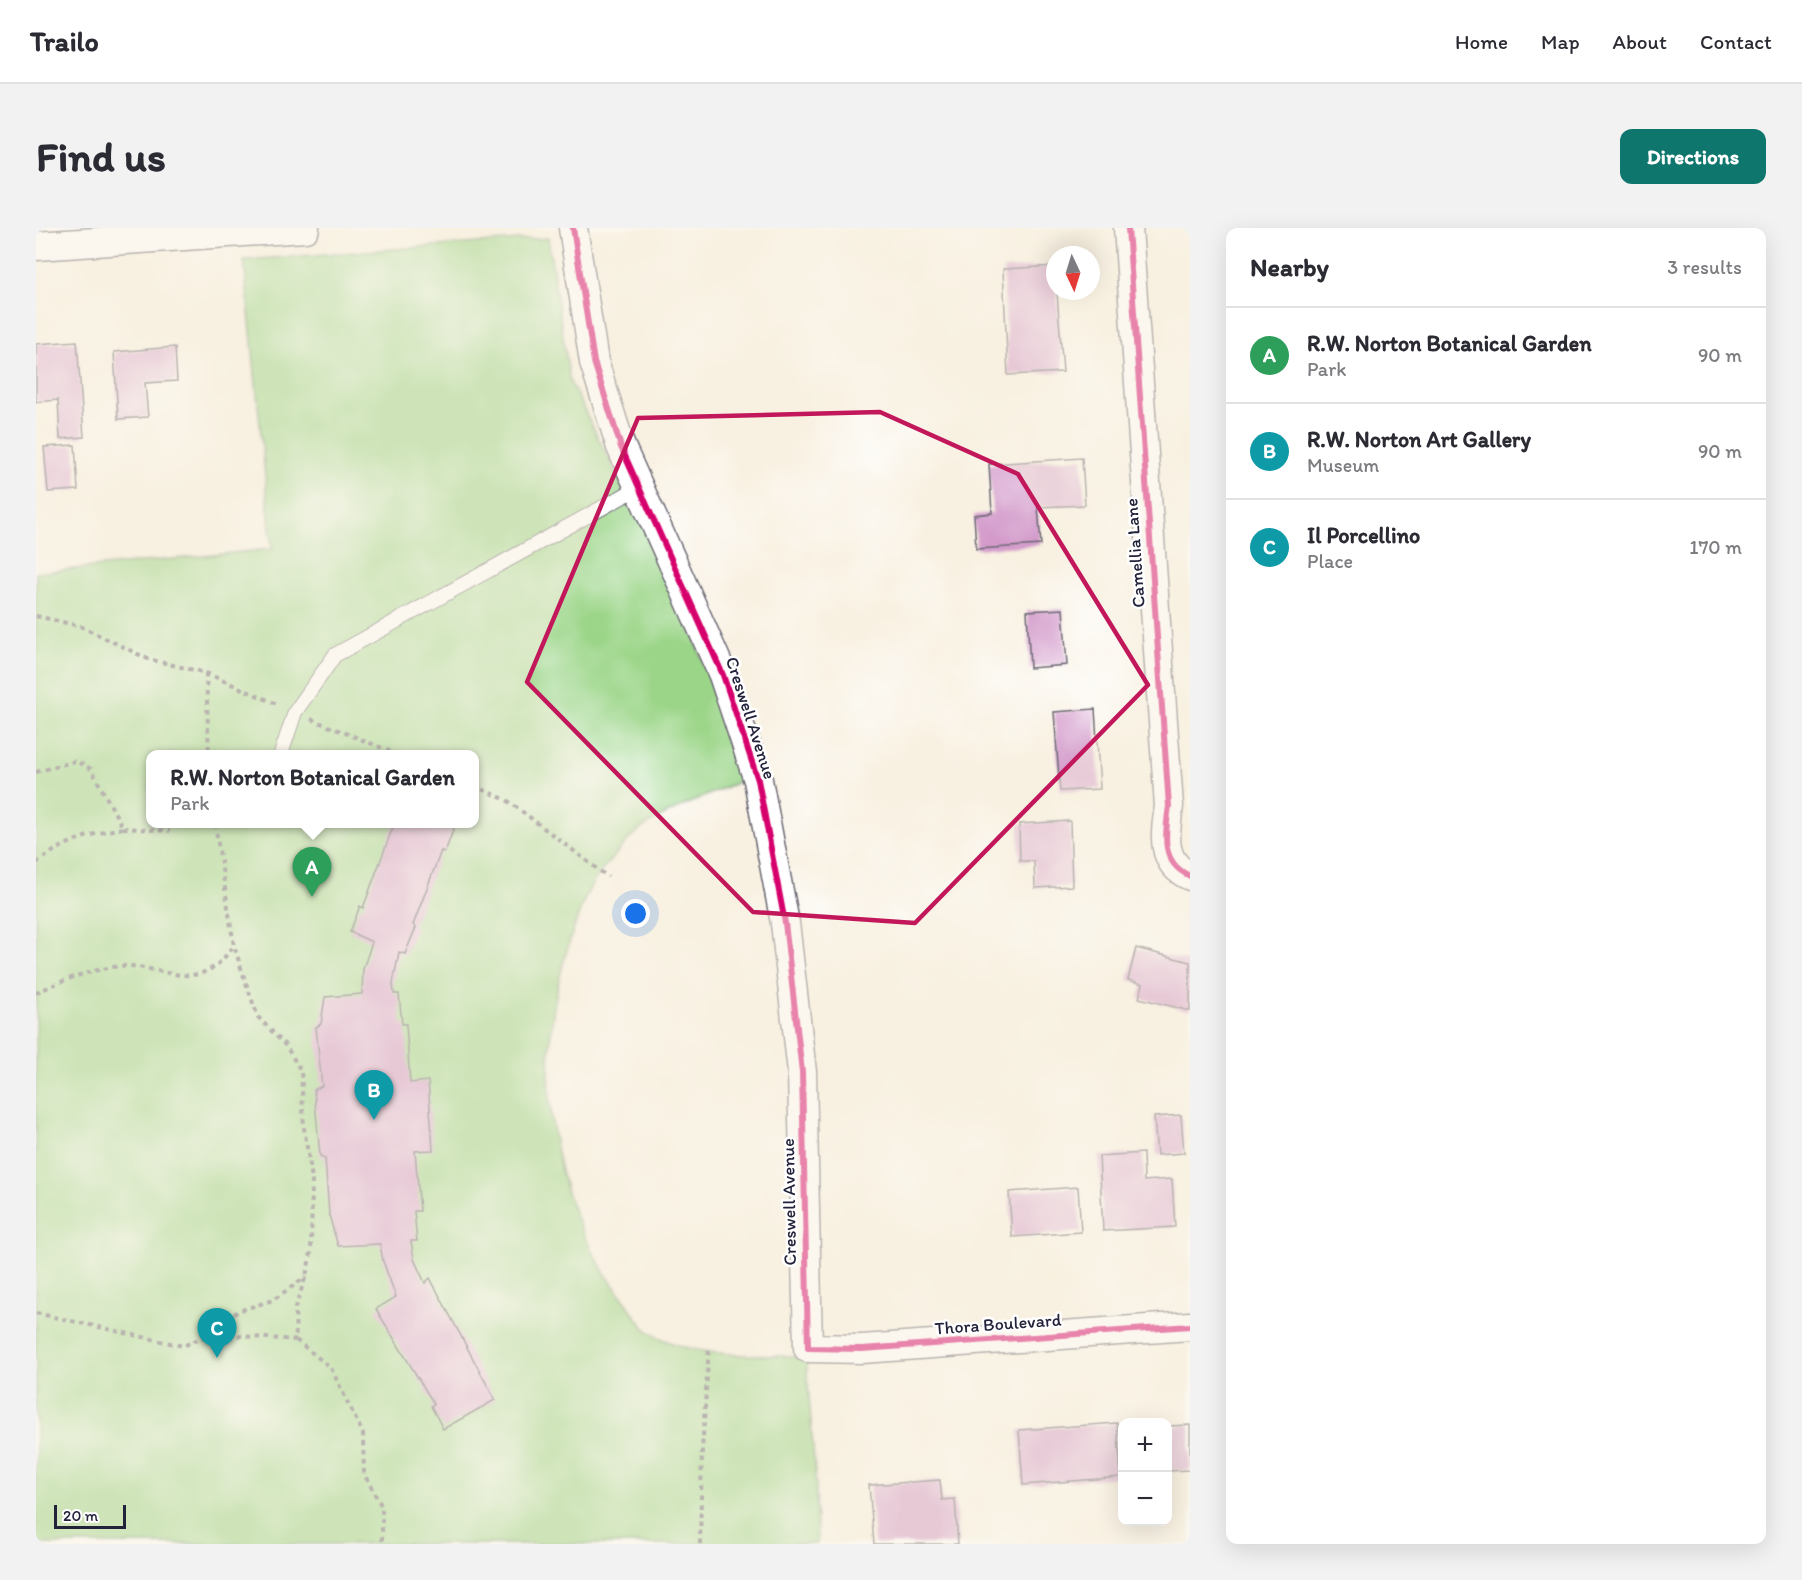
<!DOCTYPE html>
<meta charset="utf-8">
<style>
body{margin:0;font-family:Itim,sans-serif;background:#f2f2f3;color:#2b2b33}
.controls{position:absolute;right:18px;bottom:18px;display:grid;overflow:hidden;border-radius:12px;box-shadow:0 6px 24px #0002}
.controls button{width:54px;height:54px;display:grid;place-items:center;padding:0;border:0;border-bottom:2px solid #e1e1e2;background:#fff;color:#2b2b33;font:30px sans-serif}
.compass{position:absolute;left:1010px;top:18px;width:54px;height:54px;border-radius:50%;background:#fff;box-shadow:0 6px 24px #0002;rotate:176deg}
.scale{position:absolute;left:18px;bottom:15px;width:72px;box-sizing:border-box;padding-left:6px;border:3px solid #22223b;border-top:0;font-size:16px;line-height:21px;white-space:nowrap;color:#22223b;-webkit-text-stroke:4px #fff;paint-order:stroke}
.you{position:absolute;left:600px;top:686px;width:21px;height:21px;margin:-15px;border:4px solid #fff;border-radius:50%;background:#1a73e8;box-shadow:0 0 0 9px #1a73e833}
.badge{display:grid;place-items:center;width:39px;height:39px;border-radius:50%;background:#0f766e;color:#fff;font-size:20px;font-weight:700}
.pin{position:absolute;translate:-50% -50px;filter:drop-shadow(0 2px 3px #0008)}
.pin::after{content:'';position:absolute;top:32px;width:21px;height:18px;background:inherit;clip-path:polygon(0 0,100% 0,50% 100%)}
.popup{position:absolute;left:110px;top:522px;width:333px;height:78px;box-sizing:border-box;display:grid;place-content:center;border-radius:12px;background:#fff;filter:drop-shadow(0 2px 4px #0005);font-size:20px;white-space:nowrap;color:#7c7c81}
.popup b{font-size:22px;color:#2b2b33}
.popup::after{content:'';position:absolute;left:50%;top:100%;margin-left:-12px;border:12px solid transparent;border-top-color:#fff}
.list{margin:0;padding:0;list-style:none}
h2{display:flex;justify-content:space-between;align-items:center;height:78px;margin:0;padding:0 24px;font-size:26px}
h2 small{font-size:20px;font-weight:400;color:#7c7c81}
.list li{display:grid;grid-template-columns:39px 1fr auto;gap:18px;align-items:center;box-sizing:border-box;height:96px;padding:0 24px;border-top:2px solid #e1e1e2}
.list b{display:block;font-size:22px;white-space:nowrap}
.list p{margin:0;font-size:20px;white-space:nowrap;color:#7c7c81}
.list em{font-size:20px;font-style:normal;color:#7c7c81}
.map{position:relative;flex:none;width:1154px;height:1316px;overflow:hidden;border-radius:12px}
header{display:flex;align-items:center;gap:36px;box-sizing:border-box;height:84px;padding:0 30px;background:#fff;border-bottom:2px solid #e1e1e2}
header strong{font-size:28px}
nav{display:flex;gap:33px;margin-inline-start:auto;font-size:21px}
.intro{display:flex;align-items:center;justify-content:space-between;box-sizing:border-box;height:144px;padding:0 36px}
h1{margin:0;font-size:42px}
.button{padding:15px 27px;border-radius:12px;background:#0f766e;color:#fff;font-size:21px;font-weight:700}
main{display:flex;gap:36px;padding:0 36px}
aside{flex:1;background:#fff;border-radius:12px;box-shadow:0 6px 24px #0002}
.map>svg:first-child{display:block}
.green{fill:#9bd588;stroke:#5e7c62;stroke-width:1.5;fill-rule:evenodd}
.building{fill:#d39aca}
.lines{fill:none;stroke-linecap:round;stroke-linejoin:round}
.lane-casing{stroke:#6d6a75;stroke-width:16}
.street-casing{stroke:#6d6a75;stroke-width:31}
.path{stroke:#6d6a75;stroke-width:4;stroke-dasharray:4.5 4.5;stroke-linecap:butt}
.lane{stroke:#fff;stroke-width:14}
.street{stroke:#fff;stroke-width:28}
.cycleway-casing{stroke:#fff;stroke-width:10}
.cycleway{stroke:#d6006c;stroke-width:6}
.marked{fill:none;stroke:#c2185b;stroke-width:4.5;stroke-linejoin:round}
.labels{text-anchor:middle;stroke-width:5;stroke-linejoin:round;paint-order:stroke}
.street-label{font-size:18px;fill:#22223b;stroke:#fff}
</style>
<header>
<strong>Trailo</strong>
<nav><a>Home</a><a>Map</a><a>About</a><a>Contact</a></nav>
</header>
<div class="intro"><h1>Find us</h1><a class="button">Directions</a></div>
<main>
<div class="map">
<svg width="1154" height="1316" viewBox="0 0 1154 1316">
<rect width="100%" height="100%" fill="#fff"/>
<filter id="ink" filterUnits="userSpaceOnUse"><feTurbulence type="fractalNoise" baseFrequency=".0167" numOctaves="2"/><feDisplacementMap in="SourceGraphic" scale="12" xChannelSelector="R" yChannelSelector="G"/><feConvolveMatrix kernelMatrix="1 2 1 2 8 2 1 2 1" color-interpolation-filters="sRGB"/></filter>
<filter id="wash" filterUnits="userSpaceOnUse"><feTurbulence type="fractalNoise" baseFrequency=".008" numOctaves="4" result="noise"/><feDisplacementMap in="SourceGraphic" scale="24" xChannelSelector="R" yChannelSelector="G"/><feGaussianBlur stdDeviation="1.35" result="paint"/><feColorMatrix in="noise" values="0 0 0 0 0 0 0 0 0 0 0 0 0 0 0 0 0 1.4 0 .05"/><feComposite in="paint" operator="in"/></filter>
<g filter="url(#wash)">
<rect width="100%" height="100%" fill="#f8f0e0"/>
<path class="green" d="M512,10l22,144 103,203 76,192c-35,16 -74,30 -107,51 -13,8 -32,33 -43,46 -14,18 -22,45 -29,66 -38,117 -26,259 53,358 8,10 17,29 28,35 45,27 105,21 155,24l10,130 1,57h-781v-971l236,-24 -28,-289zM114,526h324v70h-324z"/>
<g id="blocks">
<g class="building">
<path d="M1019,38l8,106 -55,3 -5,-106z"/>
<path d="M41,113l7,96 -24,2 -2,-39 -22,2v-58z"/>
<path d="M139,119l2,34 -32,2 3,34 -30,2 -4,-67z"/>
<path d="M39,217l3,45 -30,2 -4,-45z"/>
<path d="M1046,230l3,47 -47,2 3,38 -65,4 -2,-34 18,-2 -3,-49z"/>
<path d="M1027,381l4,56 -37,3 -3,-57z"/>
<path d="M1059,481l5,80 -40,2 -6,-79z"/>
<path d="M1034,593l2,65 -37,2 -1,-27h-14l-1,-37z"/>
<path d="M358,596l61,1 -10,27 -4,-1 -28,74 3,2 -11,27 -6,-2 -6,31 1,11h5l3,30h4l4,59 18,-2 5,69 -18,1 5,60h-6l3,30h-6l3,18 11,24 5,-5 65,122 -52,29 -12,-23 3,-2 -58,-95 20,-12 -13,-36 -3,-17 -42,2 -9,-31 -4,-57 -5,-2 -6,-66 8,-4 -6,-59 5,-3 4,-27 37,-3 1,-25 9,-27 -22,-10 10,-26 3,2z"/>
<path d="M1100,720l54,14v49l-51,-13 4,-14 -15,-4z"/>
<path d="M1145,887l3,38 -27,2 -3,-38z"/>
<path d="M1107,925l1,28 28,-2 3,48 -72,4 -4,-75z"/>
<path d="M1042,959l3,45 -69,5 -3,-45z"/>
<path d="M1081,1195l4,54 -98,8 -4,-55z"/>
<path d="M1154,1197v45l-22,1v-45z"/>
<path d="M904,1252l2,20 13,-1 3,45h-84l-5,-59z"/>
</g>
</g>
</g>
<g filter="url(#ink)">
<use href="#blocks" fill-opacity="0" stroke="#6d6a75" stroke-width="1.5"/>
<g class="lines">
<g class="lane-casing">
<path id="lane" d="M245,526l14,-42 40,-57 303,-167"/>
</g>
<g class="street-casing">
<g id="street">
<path d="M537,0l21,134 27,85 102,228 35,105 27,143 17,149 6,276 54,1 328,-23"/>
<path d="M1092,0l41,578c-4,28 -9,57 21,70"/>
<path d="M0,18l269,-18"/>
</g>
</g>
<g class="path">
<path d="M0,388l44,10 68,33 58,14 73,32"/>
<path d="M170,445l3,81"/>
<path d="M275,491l86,35"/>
<path d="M0,544l40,-11 15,8 32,59c-37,7 -57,13 -87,35"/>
<path d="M438,558l33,14 101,77"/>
<path d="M179,596l19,122 12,37 12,34 28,29 15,25 3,57 8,51 -1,74 -5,23 -11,32 1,32 35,28 32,66 1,40 18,33v37"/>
<path d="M87,600l47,3"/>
<path d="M0,765c27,-13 53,-23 84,-27 30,-3 67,22 95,0 7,-5 13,-13 19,-20"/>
<path d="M0,1085l147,33 27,-12"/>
<path d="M260,1112l-86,-6 28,-23 35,-11 33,-23"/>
<path d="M664,1316l2,-94 7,-103"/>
</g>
<use href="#lane" class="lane"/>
<use href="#street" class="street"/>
<g class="cycleway-casing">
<g id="cycleway">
<path d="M537,0l21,134 27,85 102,228 35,105 27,143 17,149 6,276 54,1 328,-23"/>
<path d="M1092,0l41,578c-4,28 -9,57 21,70"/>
</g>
</g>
<use href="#cycleway" class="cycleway"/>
</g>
</g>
<path d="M0 0H1154V1316H0ZM844,184l138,62 130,211 -233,238 -162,-11 -226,-230 111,-264z" fill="#f8f0e0" fill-opacity=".55" fill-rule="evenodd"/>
<path class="marked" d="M844,184l138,62 130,211 -233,238 -162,-11 -226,-230 111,-264z"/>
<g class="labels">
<g class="street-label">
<text transform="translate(1099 325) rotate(-94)" y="6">Camellia Lane</text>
<text transform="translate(715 490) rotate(72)" y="6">Creswell Avenue</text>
<text transform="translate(753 974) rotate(-91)" y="6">Creswell Avenue</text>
<text transform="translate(962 1096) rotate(-4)" y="6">Thora Boulevard</text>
</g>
</g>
</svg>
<div class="controls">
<button>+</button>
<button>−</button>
</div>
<svg class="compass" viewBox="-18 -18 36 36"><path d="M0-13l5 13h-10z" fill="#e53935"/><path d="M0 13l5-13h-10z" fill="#7c7c81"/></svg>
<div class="scale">20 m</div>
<div class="you"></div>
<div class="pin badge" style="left:276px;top:669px;background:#2e9e5b">A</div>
<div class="popup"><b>R.W. Norton Botanical Garden</b>Park</div>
<div class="pin badge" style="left:338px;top:892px;background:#0f9aa8">B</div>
<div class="pin badge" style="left:181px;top:1130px;background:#0f9aa8">C</div>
</div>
<aside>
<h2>Nearby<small>3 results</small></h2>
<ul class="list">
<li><span class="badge" style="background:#2e9e5b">A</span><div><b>R.W. Norton Botanical Garden</b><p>Park</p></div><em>90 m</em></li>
<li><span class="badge" style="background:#0f9aa8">B</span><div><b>R.W. Norton Art Gallery</b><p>Museum</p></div><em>90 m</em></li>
<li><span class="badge" style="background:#0f9aa8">C</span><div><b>Il Porcellino</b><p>Place</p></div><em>170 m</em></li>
</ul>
</aside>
</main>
